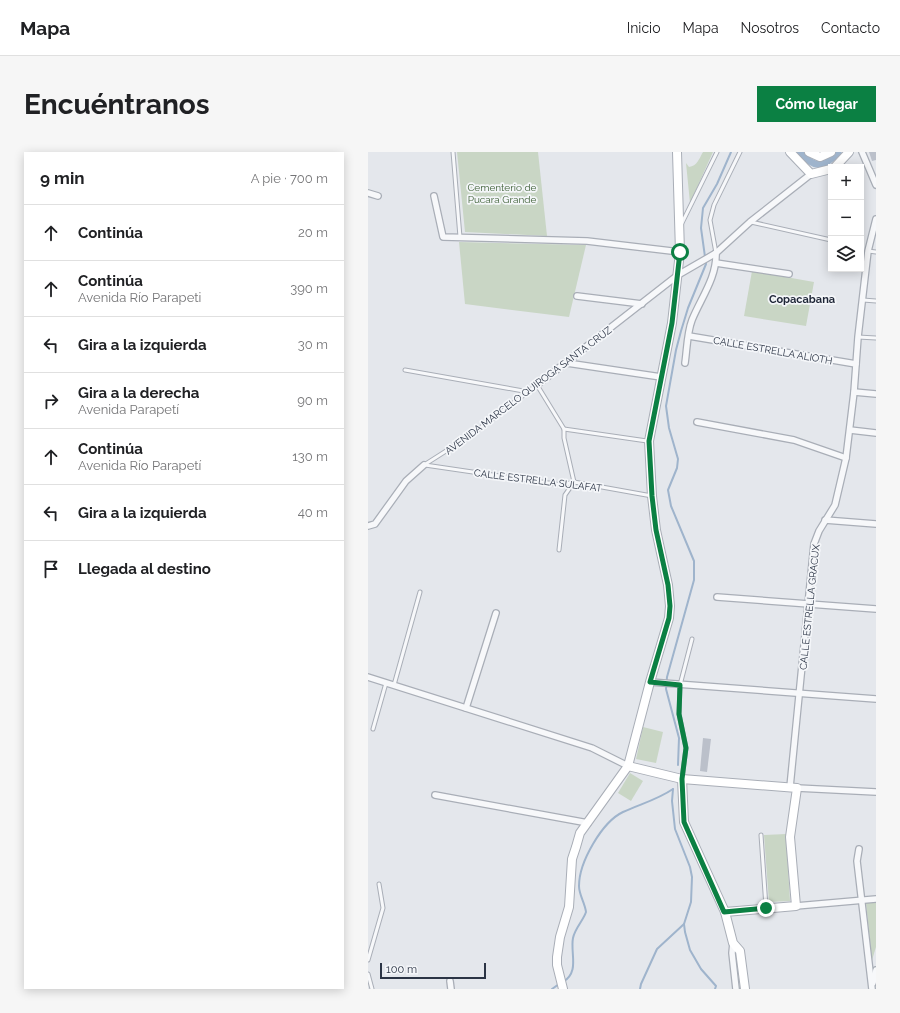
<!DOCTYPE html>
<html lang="es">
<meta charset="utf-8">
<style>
body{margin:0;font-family:Raleway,sans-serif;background:#f6f6f6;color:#202124}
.controls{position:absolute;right:12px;top:12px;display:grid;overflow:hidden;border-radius:0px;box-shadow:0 2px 10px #0003}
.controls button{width:36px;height:36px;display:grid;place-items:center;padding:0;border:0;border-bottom:1px solid #e0e0e0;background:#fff;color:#202124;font:20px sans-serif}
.scale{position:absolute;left:12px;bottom:10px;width:106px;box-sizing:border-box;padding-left:4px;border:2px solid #2b3445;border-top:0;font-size:11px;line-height:14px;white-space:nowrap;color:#2b3445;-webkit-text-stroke:3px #f4f6f9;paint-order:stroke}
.stop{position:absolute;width:12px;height:12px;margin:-9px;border:3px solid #0b8043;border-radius:50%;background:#fff}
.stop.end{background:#0b8043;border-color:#fff;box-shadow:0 1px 4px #0008}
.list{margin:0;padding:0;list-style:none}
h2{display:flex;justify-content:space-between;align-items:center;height:52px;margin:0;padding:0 16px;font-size:17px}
h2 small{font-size:13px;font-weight:400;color:#757577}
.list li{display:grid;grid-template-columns:26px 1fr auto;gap:12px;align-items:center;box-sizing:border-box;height:56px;padding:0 16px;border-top:1px solid #e0e0e0}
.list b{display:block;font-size:15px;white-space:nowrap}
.list p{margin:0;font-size:13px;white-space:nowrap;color:#757577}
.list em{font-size:13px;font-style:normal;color:#757577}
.icon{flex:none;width:22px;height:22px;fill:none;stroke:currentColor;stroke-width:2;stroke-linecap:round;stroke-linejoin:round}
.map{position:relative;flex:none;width:508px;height:837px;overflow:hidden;border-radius:0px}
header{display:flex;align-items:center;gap:24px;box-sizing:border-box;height:56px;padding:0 20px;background:#fff;border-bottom:1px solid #e0e0e0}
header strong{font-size:19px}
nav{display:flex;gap:22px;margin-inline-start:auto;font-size:14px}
.intro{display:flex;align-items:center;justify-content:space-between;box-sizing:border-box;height:96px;padding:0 24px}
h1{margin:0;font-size:28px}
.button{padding:10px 18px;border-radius:0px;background:#0b8043;color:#fff;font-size:14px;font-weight:700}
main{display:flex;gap:24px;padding:0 24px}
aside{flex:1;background:#fff;border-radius:0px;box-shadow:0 2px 10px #0003}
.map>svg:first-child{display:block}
.green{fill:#c9d6c5}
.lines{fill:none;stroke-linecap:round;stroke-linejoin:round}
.stream{stroke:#9fb4cc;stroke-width:2}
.canal{stroke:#9fb4cc;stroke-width:7}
.building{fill:#bbc0ca}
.lane-casing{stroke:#a9aeb7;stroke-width:5}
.street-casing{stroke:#a9aeb7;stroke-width:8}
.secondary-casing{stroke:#a9aeb7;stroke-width:10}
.lane{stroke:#f7f8fa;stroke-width:3}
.street{stroke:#f7f8fa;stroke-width:5.5}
.secondary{stroke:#fff;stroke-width:8}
.route{stroke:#0b8043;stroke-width:5}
.labels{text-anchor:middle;stroke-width:3.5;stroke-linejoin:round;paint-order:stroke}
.park-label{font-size:10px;fill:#3f6138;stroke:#f4f6f9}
.street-label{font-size:10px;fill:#2b3445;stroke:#f4f6f9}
.neighbourhood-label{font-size:11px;font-weight:bold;fill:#1d2536;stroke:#f4f6f9}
</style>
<header>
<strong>Mapa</strong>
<nav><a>Inicio</a><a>Mapa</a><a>Nosotros</a><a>Contacto</a></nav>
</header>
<div class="intro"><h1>Encuéntranos</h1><a class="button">Cómo llegar</a></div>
<main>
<aside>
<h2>9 min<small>A pie · 700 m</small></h2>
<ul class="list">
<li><svg class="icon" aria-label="ahead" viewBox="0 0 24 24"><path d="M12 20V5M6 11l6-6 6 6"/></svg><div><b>Continúa</b></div><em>20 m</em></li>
<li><svg class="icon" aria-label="ahead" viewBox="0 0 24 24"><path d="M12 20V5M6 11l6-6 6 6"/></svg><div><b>Continúa</b><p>Avenida Río Parapeti</p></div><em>390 m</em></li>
<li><svg class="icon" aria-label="left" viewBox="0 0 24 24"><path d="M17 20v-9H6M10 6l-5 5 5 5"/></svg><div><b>Gira a la izquierda</b></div><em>30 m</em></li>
<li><svg class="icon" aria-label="right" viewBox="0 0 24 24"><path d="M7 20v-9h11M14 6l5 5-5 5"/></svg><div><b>Gira a la derecha</b><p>Avenida Parapetí</p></div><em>90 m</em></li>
<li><svg class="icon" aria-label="ahead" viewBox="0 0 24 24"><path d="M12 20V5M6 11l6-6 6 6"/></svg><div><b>Continúa</b><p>Avenida Río Parapetí</p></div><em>130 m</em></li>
<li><svg class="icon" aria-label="left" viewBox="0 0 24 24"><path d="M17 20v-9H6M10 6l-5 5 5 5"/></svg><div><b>Gira a la izquierda</b></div><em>40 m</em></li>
<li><svg class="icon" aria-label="arrive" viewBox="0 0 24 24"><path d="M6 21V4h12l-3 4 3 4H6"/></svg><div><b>Llegada al destino</b></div></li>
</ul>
</aside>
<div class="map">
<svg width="508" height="837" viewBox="0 0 508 837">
<rect width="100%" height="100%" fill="#e4e7ec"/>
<g class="green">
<path d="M89,0h81l9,84 -82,-4z"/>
<path d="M335,0h10l-23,51 -4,-40 3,4c8,-1 10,-8 14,-15z"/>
<path d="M91,90l127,3 -17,72 -104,-13z"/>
<path d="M384,119l62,11 -8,44 -62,-10z"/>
<path d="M275,575l20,5 -7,31 -20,-4z"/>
<path d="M262,621l13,8 -12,20 -13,-8z"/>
<path d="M418,682l4,67 -21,1 -5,-67z"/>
<path d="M498,751h10v44l-4,13z"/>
</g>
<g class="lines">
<g class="stream">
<path d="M310,613l1,-27 -13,-49 1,-12 27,-97v-19l-23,-55 -3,-16 9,-22 1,-9 -9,-31 -3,-22 10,-56 5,-19 7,-23 18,-44 -5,-36 2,-20 14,-24 14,-32"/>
<path d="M305,637l-1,12 3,28 15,38 2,10 -1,25 -7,22 1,8 5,18 11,19 15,17 -1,3"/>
<path d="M195,830c17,-10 7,-29 10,-44 2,-10 10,-17 13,-26 -1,-9 -7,-17 -7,-26 0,-24 23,-64 44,-74 17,-8 34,-12 50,-23"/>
<path d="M184,837l7,-5"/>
<path d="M272,837l1,-5 16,-35 27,-25"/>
</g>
<path class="canal" d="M432,0c14,17 24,16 38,0"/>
</g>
<g class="building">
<path d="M501,0h7v8l-4,1z"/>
<path d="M335,586l8,1 -4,33 -7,-1z"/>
</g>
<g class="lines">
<g class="lane-casing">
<g id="lane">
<path d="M85,0l7,85"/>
<path d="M383,70l80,18"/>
<path d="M313,73l36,-73"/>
<path d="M500,99l8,1"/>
<path d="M348,101l-6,-33 4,-15 26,-53"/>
<path d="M495,148l13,1"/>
<path d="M490,185l18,1"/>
<path d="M37,218l124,22"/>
<path d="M196,277l83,12"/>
<path d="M56,313l44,-28 69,-52 27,44v9l10,44"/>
<path d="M57,313l137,20 12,-3 78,14"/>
<path d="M191,398l6,-55 9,-13"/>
<path d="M26,533l26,-93"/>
<path d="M5,577l13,-46"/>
<path d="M314,627l4,-31 -7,-34 1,-29 12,-46"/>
<path d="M393,683l5,72"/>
<path d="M0,808l15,-52 -4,-24"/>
<path d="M0,822l4,15"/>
</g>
</g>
<g class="street-casing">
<g id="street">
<path d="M494,0l14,33"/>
<path d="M0,41l10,3"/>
<path d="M66,44l9,41 144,4 93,11"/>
<path d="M348,111l73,11"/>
<path d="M209,144l65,8"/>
<path d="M321,184l167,28"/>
<path d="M199,211l94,14"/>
<path d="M317,211c2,-14 2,-30 7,-43 9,-22 25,-43 24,-67"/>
<path d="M169,233l141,-110 38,-22 34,-31 61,-48"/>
<path d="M486,240l22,2"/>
<path d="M329,270l97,18 52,18"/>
<path d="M482,278l26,3"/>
<path d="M457,368l51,4"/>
<path d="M0,374l7,-2 31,-43 18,-16"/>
<path d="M349,445l159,12"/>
<path d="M0,525l224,71 36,18"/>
<path d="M282,530l226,17"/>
<path d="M98,556l30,-95"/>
<path d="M422,635l24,-243 5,-13 16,-26 11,-47 8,-66 4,-55 10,-86 8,-32"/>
<path d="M429,636l79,4"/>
<path d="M67,643l153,28"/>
<path d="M491,697l-2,12 15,128"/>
<path d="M428,754l80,-7"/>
<path d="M365,791l-1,10 4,36"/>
<path d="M82,829l1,8"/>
<path d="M505,831l3,-13"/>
</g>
</g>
<g class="secondary-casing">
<g id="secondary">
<path d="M422,0l21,22 20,-5"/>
<path d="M441,0l11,5 11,-5"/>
<path d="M467,15l14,-15"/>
<path d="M260,614l54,13 115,9 -7,49 6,69 -71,6"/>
<path d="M314,627l2,43 41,90 8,31 7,8 5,38"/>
<path d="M195,837l-6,-24v-8l3,-20 9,-30 3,-48 4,-12 4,-14 48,-67 22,-84 19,-64 1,-12 -2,-21 -12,-55 -4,-34 -3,-55 23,-118 8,-71 -3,-100"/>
</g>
</g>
<use href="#lane" class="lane"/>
<use href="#street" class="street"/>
<use href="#secondary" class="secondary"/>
</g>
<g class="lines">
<path class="route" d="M312,100l-8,71 -23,118 3,55 4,34 12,55 2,21 -1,12 -19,64 30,3 -1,29 7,34 -4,31 2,43 40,90 42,-4"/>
</g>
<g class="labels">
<g class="park-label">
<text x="134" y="39">Cementerio de<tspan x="134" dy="12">Pucara Grande</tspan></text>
</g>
<g class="street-label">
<text transform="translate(405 198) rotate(10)" y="4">CALLE ESTRELLA ALIOTH</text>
<text transform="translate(160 238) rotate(-37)" y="4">AVENIDA MARCELO QUIROGA SANTA CRUZ</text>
<text transform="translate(170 328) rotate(7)" y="4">CALLE ESTRELLA SULAFAT</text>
<text transform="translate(441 455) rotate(-84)" y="4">CALLE ESTRELLA GRACUX</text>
</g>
<g class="neighbourhood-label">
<text x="434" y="151">Copacabana</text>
</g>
</g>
</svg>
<div class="controls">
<button>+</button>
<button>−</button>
<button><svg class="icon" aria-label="layers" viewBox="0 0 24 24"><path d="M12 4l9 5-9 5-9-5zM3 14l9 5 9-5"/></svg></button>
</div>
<div class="scale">100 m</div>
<div class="stop" style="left:312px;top:100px"></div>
<div class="stop end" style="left:398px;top:756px"></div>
</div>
</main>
